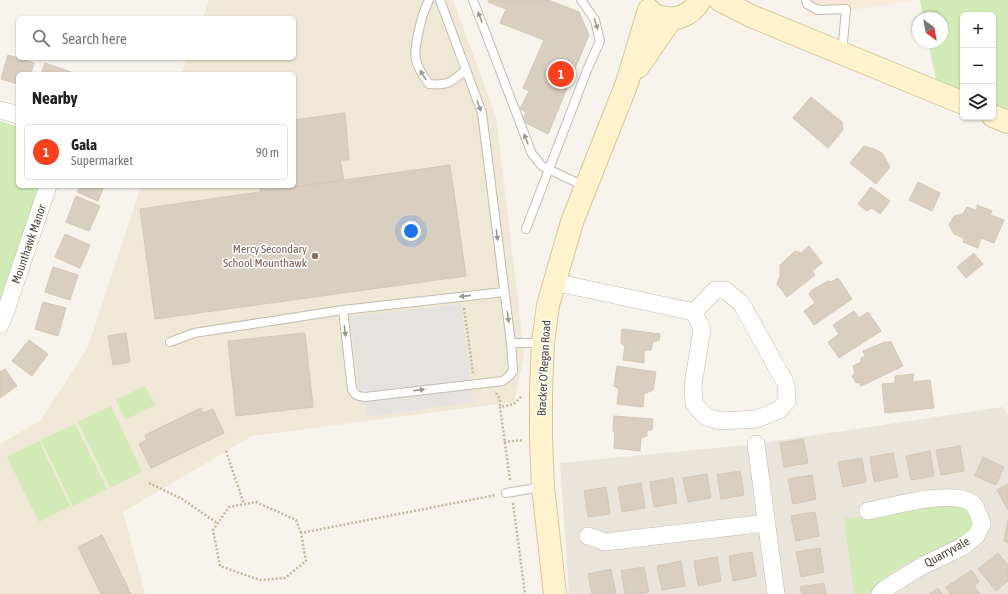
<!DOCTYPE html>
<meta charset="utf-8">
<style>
body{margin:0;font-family:"Asap Condensed",sans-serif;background:#f6f6f6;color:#222}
.controls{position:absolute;right:12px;top:12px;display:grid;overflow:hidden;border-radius:6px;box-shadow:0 1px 3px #0004}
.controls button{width:36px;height:36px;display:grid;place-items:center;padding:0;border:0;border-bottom:1px solid #e0e0e0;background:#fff;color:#222;font:20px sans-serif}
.compass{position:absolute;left:912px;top:12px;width:36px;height:36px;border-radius:50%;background:#fff;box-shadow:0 1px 3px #0004;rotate:148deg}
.you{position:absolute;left:411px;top:231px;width:14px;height:14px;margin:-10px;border:3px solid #fff;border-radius:50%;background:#1a73e8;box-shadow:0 0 0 6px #1a73e833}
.badge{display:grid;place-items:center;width:26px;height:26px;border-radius:50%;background:#fc3f1d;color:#fff;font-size:13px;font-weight:700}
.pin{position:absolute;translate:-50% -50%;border:2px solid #fff;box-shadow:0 1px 4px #0006}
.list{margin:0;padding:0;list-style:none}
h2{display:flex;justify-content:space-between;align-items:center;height:52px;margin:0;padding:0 16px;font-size:17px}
h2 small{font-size:13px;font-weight:400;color:#767676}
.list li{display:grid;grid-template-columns:26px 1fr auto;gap:12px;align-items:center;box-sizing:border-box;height:56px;margin:0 8px 8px;padding:0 8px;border:1px solid #e0e0e0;border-radius:6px}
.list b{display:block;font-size:15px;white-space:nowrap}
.list p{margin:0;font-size:13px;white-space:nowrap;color:#767676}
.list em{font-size:13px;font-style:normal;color:#767676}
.icon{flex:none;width:22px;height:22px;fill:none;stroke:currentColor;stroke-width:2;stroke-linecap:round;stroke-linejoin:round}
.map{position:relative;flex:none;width:1008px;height:594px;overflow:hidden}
.search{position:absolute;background:#fff;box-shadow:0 1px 3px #0004;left:16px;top:16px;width:280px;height:44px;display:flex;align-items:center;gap:10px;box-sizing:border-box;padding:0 14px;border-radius:6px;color:#767676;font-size:15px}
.panel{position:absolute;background:#fff;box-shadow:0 1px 3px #0004;left:16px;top:72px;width:280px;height:116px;border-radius:6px}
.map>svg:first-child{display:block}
.residential{fill:#eae5da}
.commercial{fill:#f7ead8}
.education{fill:#efe8d6}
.green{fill:#d2eab5}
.parking{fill:#e5e3e0}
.building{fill:#d8cfc1;stroke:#d3c7b4}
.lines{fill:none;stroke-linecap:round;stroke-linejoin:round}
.service-casing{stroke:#c2bbae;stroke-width:10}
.minor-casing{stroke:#c2bbae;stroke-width:18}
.secondary-casing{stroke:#d6c79b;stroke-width:24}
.path{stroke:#c4b79f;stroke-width:2.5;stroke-dasharray:2 2;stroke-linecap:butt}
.service{stroke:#fff;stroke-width:8}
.minor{stroke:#fff;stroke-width:17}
.secondary{stroke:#fff3cd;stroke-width:22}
.oneway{fill:#9c9892}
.education-dot{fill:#8d6e63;stroke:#fff;stroke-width:1.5}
.labels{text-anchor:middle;stroke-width:3;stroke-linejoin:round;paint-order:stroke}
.street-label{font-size:12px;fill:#4b4439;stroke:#fff}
.education-label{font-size:12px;fill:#785e54;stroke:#fff;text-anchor:end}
</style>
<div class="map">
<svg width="1008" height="594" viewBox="0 0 1008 594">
<rect width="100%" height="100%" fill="#f6f3ec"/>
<path class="residential" d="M1003,407l5,8v179h-439l-9,-131 196,-19z"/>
<path class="commercial" d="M805,0h108l-105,17z"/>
<path class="education" d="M209,0h244l43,117 25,209 3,30 -10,46 -262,34 -129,76 22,82h-145v-150l41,-24 47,-73 53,-161h153v-112h-113l6,-16h107v-40h-91z"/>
<g class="green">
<path d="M920,0h88v113l-15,-6v-92h-30v80l-26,-11 -9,-42h14v-24h-19z"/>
<path d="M0,121l18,6v59h21l-39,125z"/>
<path d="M145,386l10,19 -30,15 -9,-20z"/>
<path d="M111,406l31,66 -32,16 -32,-66z"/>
<path d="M75,424l32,65 -34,17 -32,-66z"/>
<path d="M39,441l31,65 -31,16 -32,-65z"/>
<path d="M950,503c11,2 15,4 21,15 12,22 -58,41 -71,49 -8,5 -26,25 -33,27 -4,0 -9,0 -13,0l-10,-75z"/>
</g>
<path class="parking" d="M461,304l12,98 -106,15 -1,-12h-5l-11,-89z"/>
<g class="building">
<path d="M489,0h59l31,12 10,23 -41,99 -26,-13 4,-9 -6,-3 9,-18 -6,-3 21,-48 -44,-17 6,-14 -18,-7z"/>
<path d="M8,55l26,8 -3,11h-13v10l-17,-5z"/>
<path d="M45,63l26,9v2h-30z"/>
<path d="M811,97l31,25 1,8 -15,18 -35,-30z"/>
<path d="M345,113l4,47h-9l4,20 -83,12 -2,-6h35v-66z"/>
<path d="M864,146l10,3 8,4 8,14 -14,17 -26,-21z"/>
<path d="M450,165l16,111 -311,43 -15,-110z"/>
<path d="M918,182l22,11 -8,18 -23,-11z"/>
<path d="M80,186h24l-6,15 -21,-9z"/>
<path d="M871,187l19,14 -10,13 -8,-6 -5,3 -9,-7z"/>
<path d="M76,196l24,10 -11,25 -23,-9z"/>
<path d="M977,205l15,6 -2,4 14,5 -10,23 -13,-5 -3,10 -15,-6 1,-4 -10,-4 -5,-9 5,-9 9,-2 4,-7 10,4z"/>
<path d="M65,234l25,11 -10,23 -25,-11z"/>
<path d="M809,246l13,17 -10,8 3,4 -28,22 -10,-13 3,-8v-11l15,-14 6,2z"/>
<path d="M974,253l9,11 -17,14 -9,-11z"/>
<path d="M53,267l25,8 -8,25 -25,-8z"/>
<path d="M838,278l14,21 -38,26 -10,-14 11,-8 -6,-9 3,-4 16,-9 3,1z"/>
<path d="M43,302l23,6 -8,28 -23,-7z"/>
<path d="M854,311l5,7 9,-6 13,19 -42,27 -11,-16 11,-8 -6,-9z"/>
<path d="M622,329l38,5 -1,7h-6l-2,9h-7v13l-21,-3 2,-14 -4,-3z"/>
<path d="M126,333l4,29 -17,3 -5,-29z"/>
<path d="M305,333l8,74 -77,9 -8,-75z"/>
<path d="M29,340l19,14 -16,22 -20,-15z"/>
<path d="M885,342h6l12,24 -42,20 -2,-4 -3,1 -4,-7 3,-3 -2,-7 8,-4v-4l4,-2 -2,-5z"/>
<path d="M617,366l39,6 -3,18 -9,4 -1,13 -26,-3 2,-15 -5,-3z"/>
<path d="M5,369l12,17 -17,12v-26z"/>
<path d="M914,374l-2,8 18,-2 4,28 -49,5 -3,-29 13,-1v-7z"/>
<path d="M201,408l2,5 10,-4 11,24 -73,35 -12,-24 8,-4 -2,-5z"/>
<path d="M614,416l39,3 -1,11h-5v6l-6,2 -1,13 -26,-3 1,-15 -2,-2z"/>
<path d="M803,439l5,24 -24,4 -4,-24z"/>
<path d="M960,446l4,25 -23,4 -5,-25z"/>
<path d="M930,451l4,25 -23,4 -5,-24z"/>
<path d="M893,453l5,24 -24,5 -4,-25z"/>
<path d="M983,457l21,10 -8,18 -21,-9z"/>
<path d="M862,458l4,24 -23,5 -5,-25z"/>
<path d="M740,471l4,24 -23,4 -4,-24z"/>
<path d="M707,474l4,24 -23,4 -5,-24z"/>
<path d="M812,475l4,24 -23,5 -5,-25z"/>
<path d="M673,478l4,25 -23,4 -4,-25z"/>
<path d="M641,483l4,25 -23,4 -4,-25z"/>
<path d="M1008,484v26l-11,-20z"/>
<path d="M606,487l4,27 -22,3 -4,-26z"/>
<path d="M815,512l4,24 -23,5 -5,-25z"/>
<path d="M1008,520v23l-4,-2z"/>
<path d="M102,535l29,59h-30l-23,-47z"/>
<path d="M820,548l4,24 -23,5 -5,-25z"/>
<path d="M752,552l4,24 -23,5 -4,-25z"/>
<path d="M998,553l10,12v16l-12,10 -18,-22z"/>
<path d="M717,557l4,24 -23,5 -4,-25z"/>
<path d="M681,561l4,25 -23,4 -5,-24z"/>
<path d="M644,567l5,25 -13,2h-11l-4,-23z"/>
<path d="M611,569l5,25h-24l-4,-20z"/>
<path d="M972,570l7,12 -5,3 6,9h-30l-4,-7z"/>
<path d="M824,583l2,11h-24l-2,-7z"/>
<path d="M938,588l4,6h-13z"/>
</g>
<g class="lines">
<g class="service-casing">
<g id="service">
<path d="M429,0c-5,10 -8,20 -10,30 -6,25 -6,33 10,54 18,2 24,-2 37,-15"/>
<path d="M440,0l42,113 29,230 2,28 -4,5 -6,5 -138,16c-7,-1 -10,-1 -13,-8l-9,-79 161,-18"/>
<path d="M473,0l59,154 10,12 42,20"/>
<path d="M806,0l1,4 11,6 28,-1 -4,44"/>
<path d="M526,229l61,-159 13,-29 -5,-21 -14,-20"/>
<path d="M170,342l24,-9 149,-23"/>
<path d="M511,343h32"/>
<path d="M506,493l36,-6"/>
</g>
</g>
<g class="minor-casing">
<g id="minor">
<path d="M0,110l18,5"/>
<path d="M554,282l140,30 21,-22h10l16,13 45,81 1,17 -8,9 -22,9 -36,2 -15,-4 -12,-13 -1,-19 9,-56 -8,-17"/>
<path d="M0,325l5,-12 43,-127"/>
<path d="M756,444l20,150"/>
<path d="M868,511c24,-5 81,-21 102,-9 7,4 9,15 12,22l-6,12 -14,11 -40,19 -39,24 -3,4"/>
<path d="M588,536l17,6 161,-19"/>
</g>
</g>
<g class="secondary-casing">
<g id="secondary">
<path d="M720,0l31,16 212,87"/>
<path d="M657,16c18,6 34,0 43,-16"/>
<path d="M638,67l33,-48"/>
<path d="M993,116l15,6"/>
<path d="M555,594l-12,-107 -2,-48v-49l2,-47 5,-38 24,-83 55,-139 22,-73"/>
</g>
</g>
<g class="path">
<path d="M464,308l9,65"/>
<path d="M496,393l4,6v8"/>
<path d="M504,442l20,-2"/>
<path d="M226,451l18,53"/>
<path d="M510,480l-10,-73 14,-3 8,-8"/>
<path d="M149,483l33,16 35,24"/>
<path d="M513,503l12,91"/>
<path d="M301,533l-5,-13 -40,-18 -27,5 -16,23 7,36 40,14 25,-2 21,-17 -5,-28 195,-38"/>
</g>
<use href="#service" class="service"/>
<use href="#minor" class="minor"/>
<use href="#secondary" class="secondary"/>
</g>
<defs><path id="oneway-solid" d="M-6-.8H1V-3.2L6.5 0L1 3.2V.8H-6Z"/></defs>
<g class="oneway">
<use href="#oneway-solid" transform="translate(480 17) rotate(-111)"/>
<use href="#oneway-solid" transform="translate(596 24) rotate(71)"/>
<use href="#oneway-solid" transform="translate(423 75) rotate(-122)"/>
<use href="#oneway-solid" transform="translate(479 106) rotate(70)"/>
<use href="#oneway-solid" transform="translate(526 139) rotate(-111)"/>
<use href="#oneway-solid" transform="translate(497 235) rotate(83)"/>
<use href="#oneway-solid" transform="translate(465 296) rotate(174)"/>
<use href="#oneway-solid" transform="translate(508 317) rotate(82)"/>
<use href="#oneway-solid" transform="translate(345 331) rotate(83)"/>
<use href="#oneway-solid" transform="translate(419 390) rotate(-7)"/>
</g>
<circle class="education-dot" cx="315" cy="256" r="4"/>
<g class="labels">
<g class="street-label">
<text transform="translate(29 244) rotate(-71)" y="4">Mounthawk Manor</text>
<text transform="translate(544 368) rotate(-87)" y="4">Bracker O'Regan Road</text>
<text transform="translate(947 552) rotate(-29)" y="4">Quarryvale</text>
</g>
<g class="education-label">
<text x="307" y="253">Mercy Secondary<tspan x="307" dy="14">School Mounthawk</tspan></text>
</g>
</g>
</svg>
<div class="controls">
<button>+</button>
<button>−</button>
<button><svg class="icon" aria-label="layers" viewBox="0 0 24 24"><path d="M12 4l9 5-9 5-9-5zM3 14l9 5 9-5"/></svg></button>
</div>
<svg class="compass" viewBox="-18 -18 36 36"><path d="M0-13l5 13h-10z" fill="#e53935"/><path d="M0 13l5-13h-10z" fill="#767676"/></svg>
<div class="you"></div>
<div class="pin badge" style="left:561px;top:74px">1</div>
<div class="search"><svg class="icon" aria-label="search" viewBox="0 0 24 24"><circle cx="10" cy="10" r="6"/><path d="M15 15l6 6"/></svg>Search here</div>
<section class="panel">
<h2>Nearby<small></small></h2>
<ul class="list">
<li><span class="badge">1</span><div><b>Gala</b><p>Supermarket</p></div><em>90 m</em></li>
</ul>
</section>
</div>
